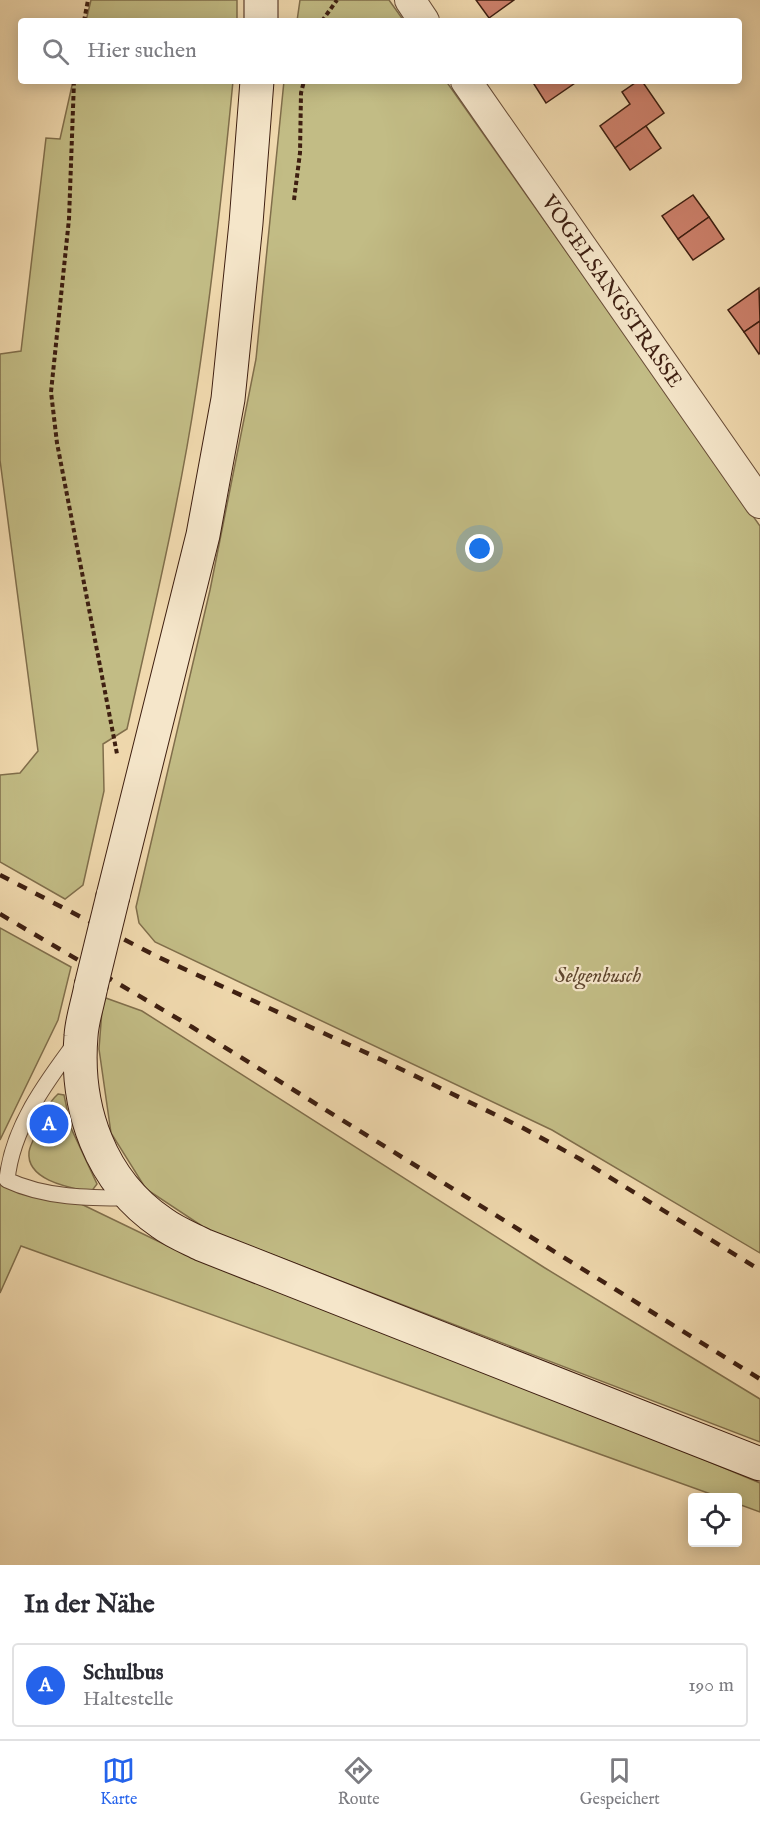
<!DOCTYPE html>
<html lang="de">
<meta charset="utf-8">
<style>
body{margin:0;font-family:"IM FELL English",serif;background:#f2f2f3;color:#2b2b33}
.controls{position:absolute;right:18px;bottom:18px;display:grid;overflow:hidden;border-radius:6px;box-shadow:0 3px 15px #0003}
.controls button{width:54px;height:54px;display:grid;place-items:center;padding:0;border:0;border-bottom:2px solid #e1e1e2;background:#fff;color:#2b2b33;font:30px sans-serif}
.you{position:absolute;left:480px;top:549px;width:21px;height:21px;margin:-15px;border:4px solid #fff;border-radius:50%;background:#1a73e8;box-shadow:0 0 0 9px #1a73e833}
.badge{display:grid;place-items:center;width:39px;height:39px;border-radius:50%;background:#2563eb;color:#fff;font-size:20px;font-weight:700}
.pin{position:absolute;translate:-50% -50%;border:3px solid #fff;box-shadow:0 2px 6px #0006}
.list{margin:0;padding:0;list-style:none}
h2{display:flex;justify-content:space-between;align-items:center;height:78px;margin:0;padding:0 24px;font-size:26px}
h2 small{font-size:20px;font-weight:400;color:#7c7c81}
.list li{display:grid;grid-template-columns:39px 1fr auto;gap:18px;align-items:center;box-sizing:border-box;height:84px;margin:0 12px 12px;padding:0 12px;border:2px solid #e1e1e2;border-radius:6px}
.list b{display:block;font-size:22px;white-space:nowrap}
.list p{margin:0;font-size:20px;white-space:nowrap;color:#7c7c81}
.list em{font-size:20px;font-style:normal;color:#7c7c81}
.icon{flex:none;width:33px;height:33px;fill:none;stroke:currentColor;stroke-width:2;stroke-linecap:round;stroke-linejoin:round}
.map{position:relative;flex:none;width:760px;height:1565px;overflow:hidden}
.search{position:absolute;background:#fff;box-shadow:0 3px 15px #0003;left:18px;right:18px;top:18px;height:66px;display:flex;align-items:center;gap:15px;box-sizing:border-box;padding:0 21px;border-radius:6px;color:#7c7c81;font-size:22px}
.sheet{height:174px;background:#fff}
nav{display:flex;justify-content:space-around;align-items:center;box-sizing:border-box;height:84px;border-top:2px solid #e1e1e2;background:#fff;font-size:16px;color:#7c7c81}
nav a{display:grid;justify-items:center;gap:3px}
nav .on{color:#2563eb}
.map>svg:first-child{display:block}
.green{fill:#c2bc85;stroke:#806e4b;stroke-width:1.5}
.building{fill:#cd816c;stroke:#3e1f11;stroke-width:1.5}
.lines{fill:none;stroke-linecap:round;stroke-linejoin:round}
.lane-casing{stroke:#6a4e38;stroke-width:17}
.street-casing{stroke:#6a4e38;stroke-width:32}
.secondary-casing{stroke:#3e1f11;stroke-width:35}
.path{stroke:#3e1f11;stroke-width:4;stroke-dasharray:4.5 3;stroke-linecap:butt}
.lane{stroke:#f5e6ca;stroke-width:15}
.street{stroke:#f5e6ca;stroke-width:30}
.secondary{stroke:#f5e6ca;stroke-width:33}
.rail{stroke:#3e1f11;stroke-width:4.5;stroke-dasharray:10 10;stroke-linecap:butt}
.secondary-bridge-casing{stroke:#3e1f11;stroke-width:35;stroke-linecap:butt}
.secondary-bridge{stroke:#f5e6ca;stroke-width:33}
.labels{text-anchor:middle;stroke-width:4.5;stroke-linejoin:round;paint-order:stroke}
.street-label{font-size:21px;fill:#3e1f11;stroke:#f5e6ca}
.park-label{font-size:21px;font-style:italic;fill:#5f462e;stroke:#f5e6ca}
</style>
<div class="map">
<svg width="760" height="1565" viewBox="0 0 760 1565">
<rect width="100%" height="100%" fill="#f0d9ae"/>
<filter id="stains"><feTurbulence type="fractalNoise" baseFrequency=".00333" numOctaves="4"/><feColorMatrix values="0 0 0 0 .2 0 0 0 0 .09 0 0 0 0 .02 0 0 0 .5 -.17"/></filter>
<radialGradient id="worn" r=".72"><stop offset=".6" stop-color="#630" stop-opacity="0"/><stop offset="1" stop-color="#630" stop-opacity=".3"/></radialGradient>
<g class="green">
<path d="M91,0h146v21h-151z"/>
<path d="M300,0h89l15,21h-107z"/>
<path d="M73,81h160c-10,104 -21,207 -37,311 -17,113 -44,225 -69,337l-24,15 1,47 -21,94 -18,14 -65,-37v-87l20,-2 18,-22 -38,-291v-106l21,-3 25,-213 14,1z"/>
<path d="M284,81h162l314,445v727l-208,-123 -397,-188 -16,-19 -3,-16 74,-317 46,-231z"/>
<path d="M0,928l71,39 -13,53 -58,120z"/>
<path d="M103,997l39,14 403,257 215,131v43l-552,-212 -62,-41 -35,-56 -12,-84z"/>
<path d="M58,1094l6,1 7,33 26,56 -6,8c-19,-4 -65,-11 -62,-40 1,-7 6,-15 9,-22 5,-13 9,-26 20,-36z"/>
<path d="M0,1177l79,26 89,43 461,182 131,55v29l-22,-8v-6l-19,-1 -698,-251 -21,47z"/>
</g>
<g class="building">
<path d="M476,0h38l-25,18z"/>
<path d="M532,81h46l-32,22z"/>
<path d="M638,81h4l22,32 -49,35 -15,-22 30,-22 -8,-12z"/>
<path d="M646,126l15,22 -31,22 -15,-22z"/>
<path d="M693,195l16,22 -31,22 -16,-23z"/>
<path d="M709,217l15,22 -31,21 -15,-21z"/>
<path d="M759,288l1,33 -16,11 -16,-22z"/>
<path d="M760,321v32l-1,1 -15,-22z"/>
</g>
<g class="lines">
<g class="lane-casing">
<path id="lane" d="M76,1042c-30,40 -64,86 -69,138 38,18 82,18 123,18"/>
</g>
<g class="street-casing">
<g id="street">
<path d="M410,0l14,21"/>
<path id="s1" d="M466,81l294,422"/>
</g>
</g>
<g class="secondary-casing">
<g id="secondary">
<path d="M261,21v-21"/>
<path d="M113,896l90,-361 25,-136 18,-176 11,-142"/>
<path d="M91,986c-3,17 -9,33 -10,50 -6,72 19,145 81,187 12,9 27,15 41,22l557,219"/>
</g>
</g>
<g class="path">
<path d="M84,21l4,-21"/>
<path d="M322,21l15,-21"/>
<path d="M74,81l-5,138 -18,173 6,51 60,311"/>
<path d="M294,200l6,-47 1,-60 3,-12"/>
</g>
<use href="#lane" class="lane"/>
<use href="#street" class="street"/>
<use href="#secondary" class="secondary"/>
<g class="rail">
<path d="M0,875l156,81 226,104 141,68 57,31 180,111"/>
<path d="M0,914l192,113 568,352"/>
</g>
<g class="secondary-bridge-casing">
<path id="secondary-bridge" d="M91,986l22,-90"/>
</g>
<use href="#secondary-bridge" class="secondary-bridge"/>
</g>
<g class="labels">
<g class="street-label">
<text dy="7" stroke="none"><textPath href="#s1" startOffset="256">VOGELSANGSTRASSE</textPath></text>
</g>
<g class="park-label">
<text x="598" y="982">Selgenbusch</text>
</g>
</g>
<rect width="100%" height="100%" filter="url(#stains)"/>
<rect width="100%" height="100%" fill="url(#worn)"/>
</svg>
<div class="controls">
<button><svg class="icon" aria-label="locate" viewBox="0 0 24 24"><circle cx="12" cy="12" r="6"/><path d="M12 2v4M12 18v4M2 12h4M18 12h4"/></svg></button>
</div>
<div class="you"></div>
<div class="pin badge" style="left:49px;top:1124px">A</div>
<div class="search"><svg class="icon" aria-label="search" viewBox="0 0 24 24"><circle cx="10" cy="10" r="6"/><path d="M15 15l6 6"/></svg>Hier suchen</div>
</div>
<section class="sheet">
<h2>In der Nähe<small></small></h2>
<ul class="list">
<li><span class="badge">A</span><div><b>Schulbus</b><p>Haltestelle</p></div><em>190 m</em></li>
</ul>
</section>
<nav>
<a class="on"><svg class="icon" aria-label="map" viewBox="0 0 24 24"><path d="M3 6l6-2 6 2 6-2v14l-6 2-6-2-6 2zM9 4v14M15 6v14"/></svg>Karte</a>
<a><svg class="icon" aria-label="directions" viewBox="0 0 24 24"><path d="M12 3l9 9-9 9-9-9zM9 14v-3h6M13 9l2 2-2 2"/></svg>Route</a>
<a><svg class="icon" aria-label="saved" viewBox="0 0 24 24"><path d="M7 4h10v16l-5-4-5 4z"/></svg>Gespeichert</a>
</nav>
